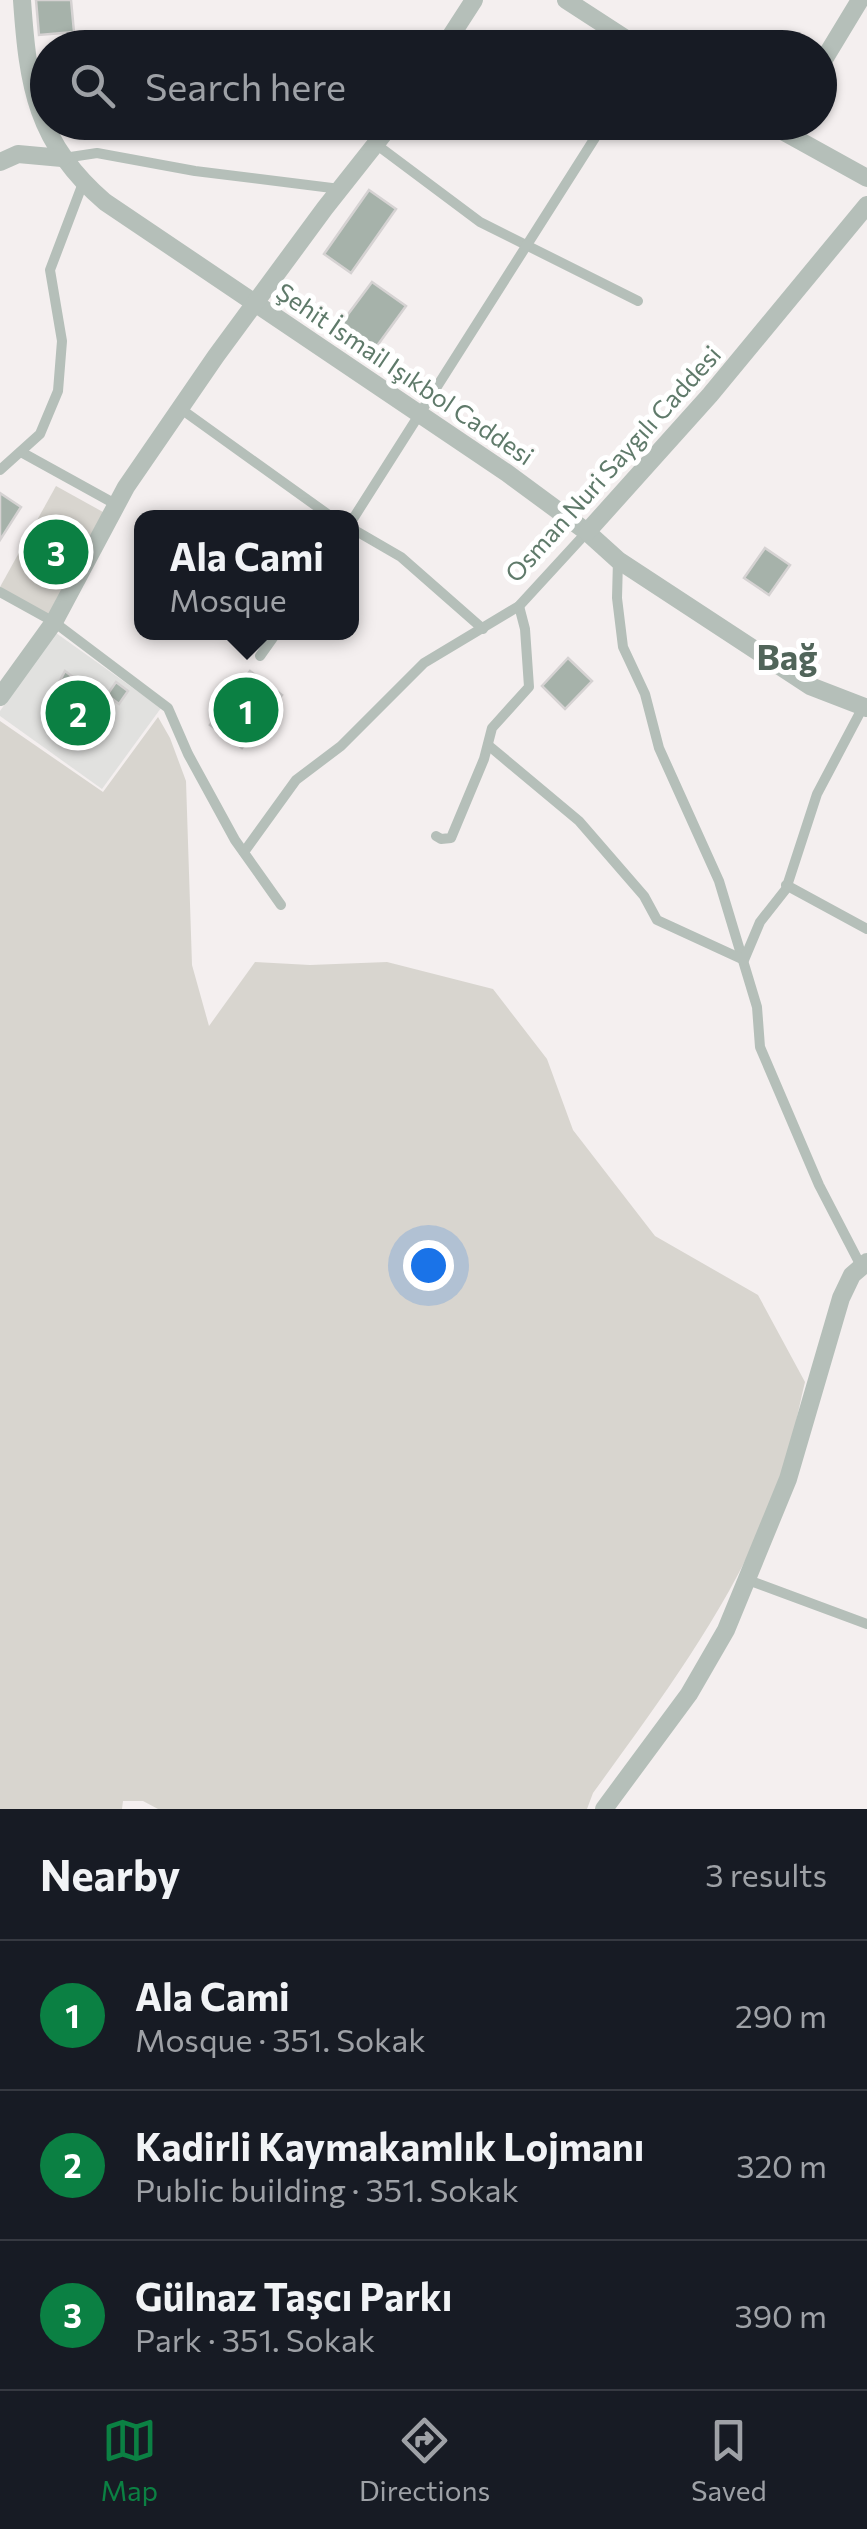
<!DOCTYPE html>
<meta charset="utf-8">
<style>
body{margin:0;font-family:Commissioner,sans-serif;background:#242831;color:#f1f3f6}
.you{position:absolute;left:428px;top:1265px;width:35px;height:35px;margin:-25px;border:8px solid #fff;border-radius:50%;background:#1a73e8;box-shadow:0 0 0 15px #1a73e833}
.badge{display:grid;place-items:center;width:65px;height:65px;border-radius:50%;background:#0b8043;color:#fff;font-size:32px;font-weight:700}
.pin{position:absolute;translate:-50% -50%;border:5px solid #fff;box-shadow:0 2px 10px #0006}
.popup{position:absolute;left:134px;top:510px;width:225px;height:130px;box-sizing:border-box;display:grid;place-content:center;border-radius:20px;background:#171b24;filter:drop-shadow(0 2px 8px #0005);font-size:32px;white-space:nowrap;color:#9ea1a6}
.popup b{font-size:38px;color:#f1f3f6}
.popup::after{content:'';position:absolute;left:50%;top:100%;margin-left:-20px;border:20px solid transparent;border-top-color:#171b24}
.list{margin:0;padding:0;list-style:none}
h2{display:flex;justify-content:space-between;align-items:center;height:130px;margin:0;padding:0 40px;font-size:42px}
h2 small{font-size:32px;font-weight:400;color:#9ea1a6}
.list li{display:grid;grid-template-columns:65px 1fr auto;gap:30px;align-items:center;box-sizing:border-box;height:150px;padding:0 40px;border-top:2px solid #363941}
.list b{display:block;font-size:38px;white-space:nowrap}
.list p{margin:0;font-size:32px;white-space:nowrap;color:#9ea1a6}
.list em{font-size:32px;font-style:normal;color:#9ea1a6}
.icon{flex:none;width:55px;height:55px;fill:none;stroke:currentColor;stroke-width:2;stroke-linecap:round;stroke-linejoin:round}
.map{position:relative;flex:none;width:867px;height:1809px;overflow:hidden}
.search{position:absolute;background:#171b24;box-shadow:0 2px 8px #0004;left:30px;right:30px;top:30px;height:110px;display:flex;align-items:center;gap:25px;box-sizing:border-box;padding:0 35px;border-radius:55px;color:#9ea1a6;font-size:38px}
.sheet{height:580px;background:#171b24}
nav{display:flex;justify-content:space-around;align-items:center;box-sizing:border-box;height:140px;border-top:2px solid #363941;background:#171b24;font-size:28px;color:#9ea1a6}
nav a{display:grid;justify-items:center;gap:5px}
nav .on{color:#0b8043}
.map>svg:first-child{display:block}
.built{fill:#e1e1df}
.green{fill:#d8d5cf}
.building{fill:#a6b2aa;stroke:#d5d2d2;stroke-width:2.5}
.lines{fill:none;stroke-linecap:round;stroke-linejoin:round}
.minor{stroke:#b5bfb9;stroke-width:10}
.tertiary{stroke:#b5bfb9;stroke-width:18}
.labels{text-anchor:middle;stroke-width:10;stroke-linejoin:round;paint-order:stroke}
.street-label{font-size:25px;fill:#5f7a6a;stroke:#fff}
.district-label{font-size:35px;font-weight:bold;fill:#51655a;stroke:#fff}
</style>
<div class="map">
<svg width="867" height="1809" viewBox="0 0 867 1809">
<rect width="100%" height="100%" fill="#f4efef"/>
<path class="built" d="M56,633l105,75 -59,81 -102,-73v-5z"/>
<g class="green">
<path d="M56,486l56,31 -58,105 -54,-30v-5z"/>
<path d="M158,717l12,21 16,43 6,184 17,61 46,-64 55,3 77,-3 106,27 54,70 26,71 82,106 103,59 47,87c-8,32 -13,66 -24,97 -42,116 -116,215 -188,314l-6,16h-429l-15,-8h-20l-1,8h-122v-1088l103,71z"/>
</g>
<g class="building">
<path d="M36,0h35l3,32 -35,3z"/>
<path d="M369,190l27,19 -45,64 -27,-19z"/>
<path d="M372,282l34,24 -32,44 -34,-25z"/>
<path d="M0,493l21,14 -21,33z"/>
<path d="M765,548l25,17 -21,30 -25,-17z"/>
<path d="M568,658l24,23 -27,28 -23,-23z"/>
<path d="M65,671l21,16 -15,25 -20,-14z"/>
<path d="M250,671l32,24 -40,53 -32,-23z"/>
<path d="M116,682l12,9 -9,13 -12,-9z"/>
</g>
<g class="lines">
<g class="minor">
<path d="M377,145l103,77 158,79"/>
<path d="M64,158l33,-5 98,18 145,18"/>
<path d="M181,409l152,109"/>
<path d="M21,452l96,53"/>
<path d="M0,470l40,-36 18,-43 4,-50 -12,-71 33,-87"/>
<path d="M351,522l254,-400"/>
<path d="M351,528l50,29 82,72"/>
<path d="M618,560l-1,38 6,49 22,47 14,54 60,133 38,126 3,40 59,138 42,81"/>
<path d="M0,592l54,30 114,86 20,46 47,86 46,65"/>
<path d="M260,656l17,-24"/>
<path d="M488,745l91,76 65,75 13,24 87,40 16,-38 26,-33 31,-95 47,-89"/>
<path d="M436,836l5,3 10,-1 33,-79 8,-31 37,-41 -4,-58 -6,-23"/>
<path d="M244,852l52,-72 45,-34 83,-83 95,-57 68,-74"/>
<path d="M786,885l81,44"/>
<path d="M748,1580l119,44"/>
</g>
<g class="tertiary">
<path d="M22,0c6,86 14,143 83,202l402,271 80,59 31,28 192,126 57,22"/>
<path d="M566,0l74,48"/>
<path d="M443,48l31,-48"/>
<path d="M820,66l40,-66"/>
<path d="M766,122l101,56"/>
<path d="M0,162l18,-8 44,4"/>
<path d="M587,532l123,-137 157,-190"/>
<path d="M0,697l54,-75 72,-135 90,-131 109,-148 68,-86"/>
<path d="M604,1809l85,-115 37,-64 62,-151 53,-181 11,-23 15,-13"/>
</g>
</g>
<g class="labels">
<g class="street-label">
<text transform="translate(405 374) rotate(34)" y="9">Şehit İsmail Işıkbol Caddesi</text>
<text transform="translate(613 464) rotate(-48)" y="9">Osman Nuri Saygılı Caddesi</text>
</g>
<g class="district-label">
<text x="787" y="670">Bağ</text>
</g>
</g>
</svg>
<div class="you"></div>
<div class="pin badge" style="left:246px;top:710px">1</div>
<div class="popup"><b>Ala Cami</b>Mosque</div>
<div class="pin badge" style="left:78px;top:713px">2</div>
<div class="pin badge" style="left:56px;top:552px">3</div>
<div class="search"><svg class="icon" aria-label="search" viewBox="0 0 24 24"><circle cx="10" cy="10" r="6"/><path d="M15 15l6 6"/></svg>Search here</div>
</div>
<section class="sheet">
<h2>Nearby<small>3 results</small></h2>
<ul class="list">
<li><span class="badge">1</span><div><b>Ala Cami</b><p>Mosque · 351. Sokak</p></div><em>290 m</em></li>
<li><span class="badge">2</span><div><b>Kadirli Kaymakamlık Lojmanı</b><p>Public building · 351. Sokak</p></div><em>320 m</em></li>
<li><span class="badge">3</span><div><b>Gülnaz Taşcı Parkı</b><p>Park · 351. Sokak</p></div><em>390 m</em></li>
</ul>
</section>
<nav>
<a class="on"><svg class="icon" aria-label="map" viewBox="0 0 24 24"><path d="M3 6l6-2 6 2 6-2v14l-6 2-6-2-6 2zM9 4v14M15 6v14"/></svg>Map</a>
<a><svg class="icon" aria-label="directions" viewBox="0 0 24 24"><path d="M12 3l9 9-9 9-9-9zM9 14v-3h6M13 9l2 2-2 2"/></svg>Directions</a>
<a><svg class="icon" aria-label="saved" viewBox="0 0 24 24"><path d="M7 4h10v16l-5-4-5 4z"/></svg>Saved</a>
</nav>
